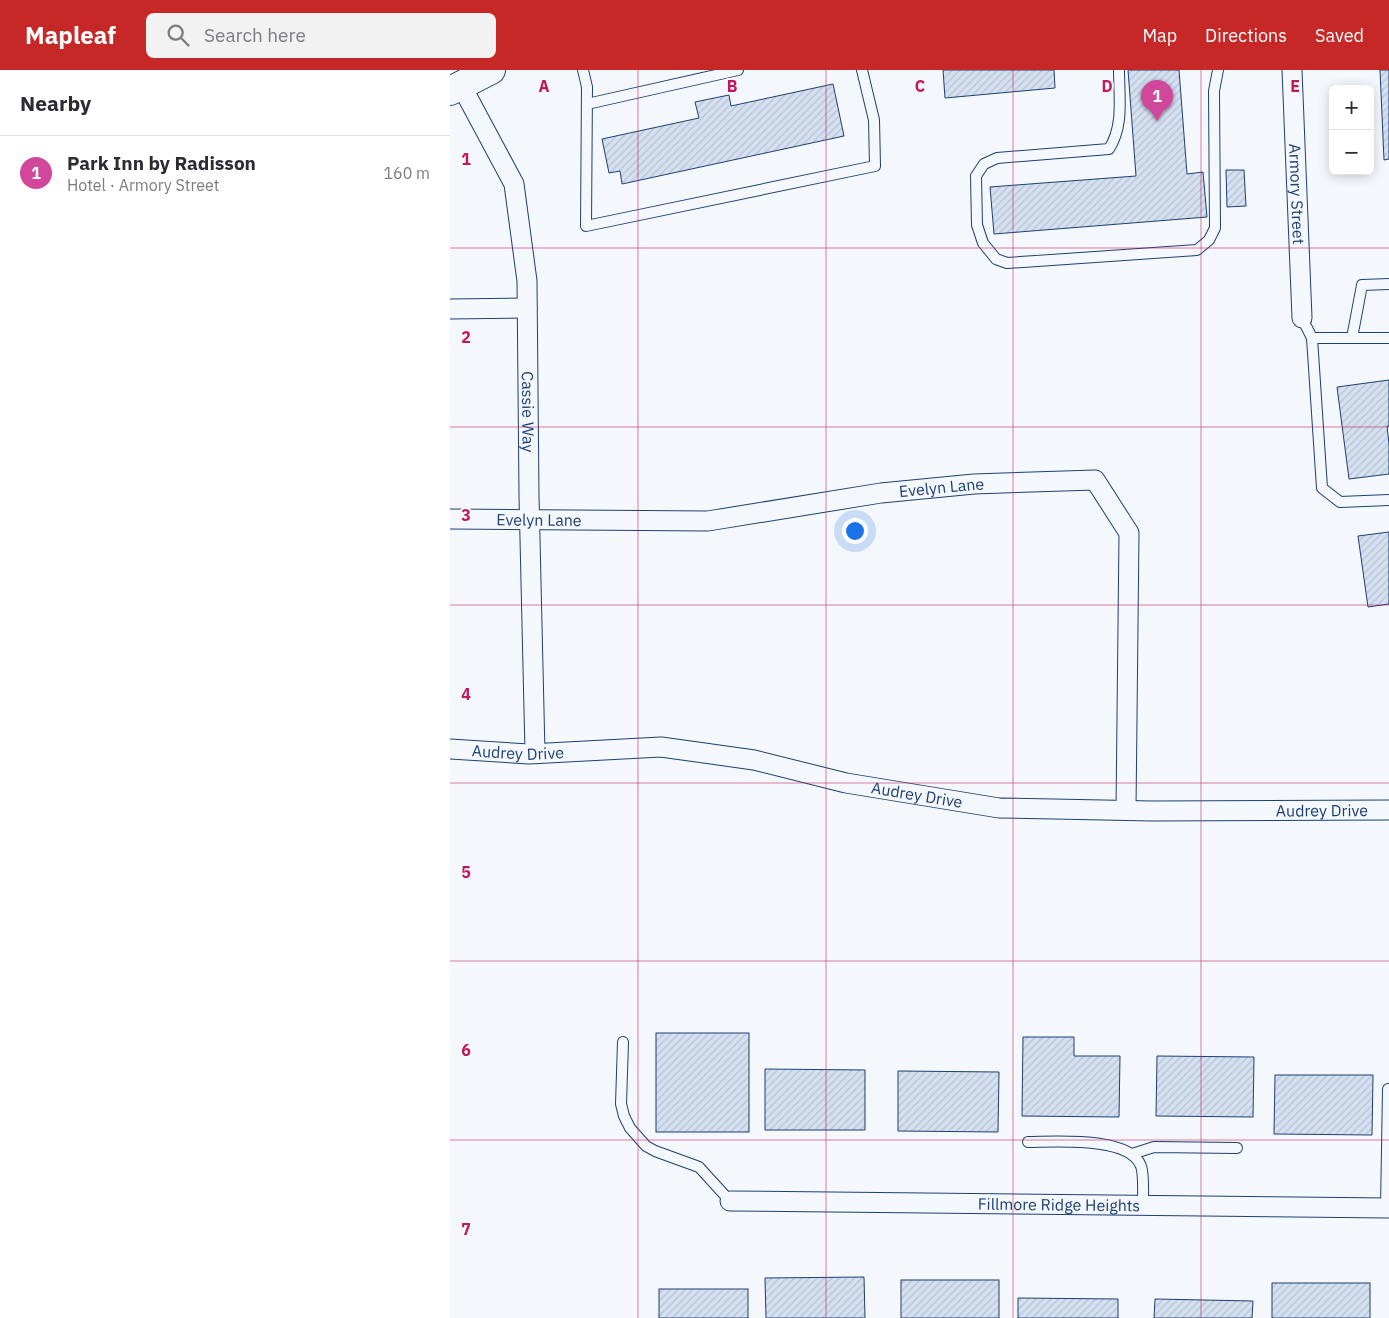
<!DOCTYPE html>
<meta charset="utf-8">
<style>
body{margin:0;font-family:"IBM Plex Sans",sans-serif;background:#f2f2f3;color:#2b2b33}
.controls{position:absolute;right:15px;top:15px;display:grid;overflow:hidden;border-radius:8px;box-shadow:0 2px 12px #0003}
.controls button{width:45px;height:45px;display:grid;place-items:center;padding:0;border:0;border-bottom:1px solid #e1e1e2;background:#fff;color:#2b2b33;font:25px sans-serif}
.you{position:absolute;left:404px;top:460px;width:18px;height:18px;margin:-12px;border:4px solid #fff;border-radius:50%;background:#1a73e8;box-shadow:0 0 0 8px #1a73e833}
.badge{display:grid;place-items:center;width:32px;height:32px;border-radius:50%;background:#c62828;color:#fff;font-size:16px;font-weight:700}
.pin{position:absolute;translate:-50% -41px;filter:drop-shadow(0 1px 2px #0008)}
.pin::after{content:'';position:absolute;top:26px;width:18px;height:15px;background:inherit;clip-path:polygon(0 0,100% 0,50% 100%)}
.list{margin:0;padding:0;list-style:none}
h2{display:flex;justify-content:space-between;align-items:center;height:65px;margin:0;padding:0 20px;font-size:21px}
h2 small{font-size:16px;font-weight:400;color:#7c7c81}
.list li{display:grid;grid-template-columns:32px 1fr auto;gap:15px;align-items:center;box-sizing:border-box;height:75px;padding:0 20px;border-top:1px solid #e1e1e2}
.list b{display:block;font-size:19px;white-space:nowrap}
.list p{margin:0;font-size:16px;white-space:nowrap;color:#7c7c81}
.list em{font-size:16px;font-style:normal;color:#7c7c81}
.icon{flex:none;width:28px;height:28px;fill:none;stroke:currentColor;stroke-width:2;stroke-linecap:round;stroke-linejoin:round}
.map{position:relative;flex:none;width:939px;height:1248px;overflow:hidden}
header{display:flex;align-items:center;gap:30px;box-sizing:border-box;height:70px;padding:0 25px;background:#c62828;color:#fff}
header strong{font-size:24px}
nav{display:flex;gap:28px;margin-inline-start:auto;font-size:18px}
.search{width:350px;height:45px;background:#f2f2f3;display:flex;align-items:center;gap:12px;box-sizing:border-box;padding:0 18px;border-radius:8px;color:#7c7c81;font-size:19px}
main{display:flex}
aside{flex:1;background:#fff}
.map>svg:first-child{display:block}
.building{fill:url(#building-hatch);stroke:#1d3f73}
.lines{fill:none;stroke-linecap:round;stroke-linejoin:round}
.lane-casing{stroke:#1d3f73;stroke-width:12}
.street-casing{stroke:#1d3f73;stroke-width:21}
.secondary-casing{stroke:#1d3f73;stroke-width:30}
.lane{stroke:#f4f7fb;stroke-width:10}
.street{stroke:#f4f7fb;stroke-width:19}
.secondary{stroke:#f4f7fb;stroke-width:28}
.grid{fill:none;stroke:#c2185b;stroke-width:1;stroke-opacity:0.55}
.labels{text-anchor:middle;stroke-width:4;stroke-linejoin:round;paint-order:stroke}
.street-label{font-size:16px;fill:#1d3f73;stroke:#f4f7fb}
.grid-label{font-size:16px;text-anchor:middle;font-weight:bold;fill:#c2185b;stroke:#f4f7fb;stroke-width:4;stroke-linejoin:round;paint-order:stroke}
</style>
<header>
<strong>Mapleaf</strong>
<div class="search"><svg class="icon" aria-label="search" viewBox="0 0 24 24"><circle cx="10" cy="10" r="6"/><path d="M15 15l6 6"/></svg>Search here</div>
<nav><a>Map</a><a>Directions</a><a>Saved</a></nav>
</header>
<main>
<aside>
<h2>Nearby<small></small></h2>
<ul class="list">
<li><span class="badge" style="background:#d1479c">1</span><div><b>Park Inn by Radisson</b><p>Hotel · Armory Street</p></div><em>160 m</em></li>
</ul>
</aside>
<div class="map">
<svg width="939" height="1248" viewBox="0 0 939 1248">
<defs>
<pattern id="building-hatch" width="6" height="6" patternUnits="userSpaceOnUse" patternTransform="scale(1.25)"><rect width="6" height="6" fill="#d5e0f0"/><path d="M-1 1l2-2M0 6l6-6M5 7l2-2" fill="none" stroke="#b6c1d1"/></pattern>
</defs>
<rect width="100%" height="100%" fill="#f4f7fb"/>
<g class="building">
<path d="M493,0h111l1,18 -110,10z"/>
<path d="M678,0h51l8,104 16,-2 4,45 -213,17 -4,-47 146,-11z"/>
<path d="M930,0h9v89l-5,1z"/>
<path d="M383,14l11,52 -222,48 -2,-13 -11,2 -7,-34 97,-21 -4,-16 34,-7 2,11z"/>
<path d="M776,100h18l2,36 -19,1z"/>
<path d="M939,310v46h-2l2,18v30l-40,5 -12,-92z"/>
<path d="M939,462v72l-21,3 -10,-71z"/>
<rect x="206" y="963" width="93" height="99"/>
<path d="M573,967h51v19h46l-1,61 -97,-1z"/>
<path d="M707,986l97,1 -1,60 -97,-1z"/>
<path d="M315,999l100,1v60h-100z"/>
<path d="M448,1001l101,1 -1,60 -100,-1z"/>
<path d="M825,1005h98l-1,60 -98,-1z"/>
<path d="M414,1207l1,41h-99l-1,-40z"/>
<rect x="451" y="1210" width="98" height="38"/>
<rect x="822" y="1213" width="98" height="35"/>
<rect x="209" y="1219" width="89" height="29"/>
<path d="M568,1228l100,1v19h-100z"/>
<path d="M705,1229l98,2 -1,17h-98z"/>
</g>
<g class="lines">
<g class="lane-casing">
<g id="lane">
<path d="M133,0l4,17 -1,139 289,-60 -1,-46 -12,-50"/>
<path d="M669,0c0,27 5,56 -10,79l-112,9 -13,6 -8,12 1,49 6,18 13,16 11,4 190,-13 12,-10 6,-12 -1,-137 4,-21"/>
<path d="M137,34l151,-34"/>
<path d="M852,248l10,20h77"/>
<path d="M862,268l10,150 18,14 49,-2"/>
<path d="M902,268l10,-53 27,-1"/>
<path d="M173,972l-2,62 3,12 6,12 16,18 9,5 44,16 31,34"/>
<path d="M578,1072c27,0 102,-6 113,24 3,8 2,30 2,39"/>
<path d="M682,1084l22,-7 83,1"/>
<path d="M936,1138l2,-119"/>
</g>
</g>
<g class="street-casing">
<g id="street">
<path id="s1" d="M842,0l10,248"/>
<path id="s2" d="M11,15l53,99 13,97 2,215 6,257"/>
<path d="M0,239l77,-1"/>
<path id="s3" d="M0,449l258,2 173,-28 93,-9 121,-4 34,53 -3,277"/>
<path id="s4" d="M0,679l79,5 132,-7 93,13 92,23 153,25 153,3 237,-1"/>
<path id="s5" d="M280,1131l659,7"/>
</g>
</g>
<g class="secondary-casing">
<path id="secondary" d="M0,21l41,-21"/>
</g>
<use href="#lane" class="lane"/>
<use href="#street" class="street"/>
<use href="#secondary" class="secondary"/>
</g>
<path class="grid" d="M188,0v1248M376,0v1248M563,0v1248M751,0v1248M0,178h939M0,357h939M0,535h939M0,713h939M0,891h939M0,1070h939"/>
<g class="labels">
<g class="street-label">
<text dy="6" stroke="none"><textPath href="#s1" startOffset="124">Armory Street</textPath></text>
<text dy="6" stroke="none"><textPath href="#s2" startOffset="341">Cassie Way</textPath></text>
<text dy="6" stroke="none"><textPath href="#s3" startOffset="494">Evelyn Lane</textPath></text>
<text dy="6" stroke="none"><textPath href="#s3" startOffset="89">Evelyn Lane</textPath></text>
<text dy="6" stroke="none"><textPath href="#s4" startOffset="68">Audrey Drive</textPath></text>
<text dy="6" stroke="none"><textPath href="#s4" startOffset="472">Audrey Drive</textPath></text>
<text dy="6" stroke="none"><textPath href="#s4" startOffset="878">Audrey Drive</textPath></text>
<text dy="6" stroke="none"><textPath href="#s5" startOffset="329">Fillmore Ridge Heights</textPath></text>
</g>
</g>
<g class="grid-label">
<text x="94" y="22">A</text>
<text x="282" y="22">B</text>
<text x="470" y="22">C</text>
<text x="657" y="22">D</text>
<text x="845" y="22">E</text>
<text x="16" y="95">1</text>
<text x="16" y="273">2</text>
<text x="16" y="451">3</text>
<text x="16" y="630">4</text>
<text x="16" y="808">5</text>
<text x="16" y="986">6</text>
<text x="16" y="1165">7</text>
</g>
</svg>
<div class="controls">
<button>+</button>
<button>−</button>
</div>
<div class="you"></div>
<div class="pin badge" style="left:707px;top:51px;background:#d1479c">1</div>
</div>
</main>
